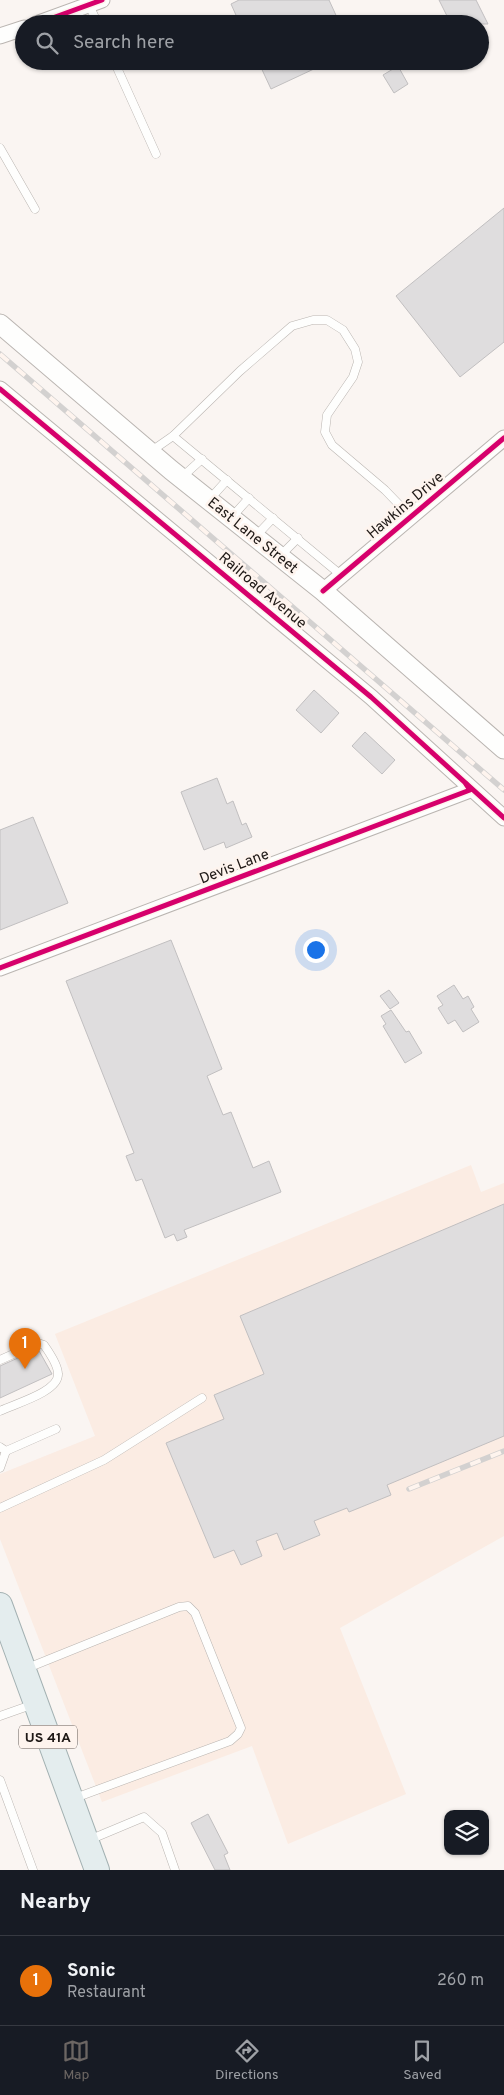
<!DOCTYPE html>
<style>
body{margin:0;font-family:Overpass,sans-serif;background:#20242c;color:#f1f3f6}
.controls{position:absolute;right:15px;bottom:15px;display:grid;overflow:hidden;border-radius:10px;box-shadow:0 1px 4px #0004}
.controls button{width:45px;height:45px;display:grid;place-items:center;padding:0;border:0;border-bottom:1px solid #363941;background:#171b24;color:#f1f3f6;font:25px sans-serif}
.you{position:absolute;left:315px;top:949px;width:18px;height:18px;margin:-12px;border:4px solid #fff;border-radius:50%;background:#1a73e8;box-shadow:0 0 0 8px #1a73e833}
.badge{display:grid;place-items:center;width:32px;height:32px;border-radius:50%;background:#6c6663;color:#fff;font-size:16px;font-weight:700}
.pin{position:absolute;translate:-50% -41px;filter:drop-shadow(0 1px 2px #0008)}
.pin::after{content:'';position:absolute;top:26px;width:18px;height:15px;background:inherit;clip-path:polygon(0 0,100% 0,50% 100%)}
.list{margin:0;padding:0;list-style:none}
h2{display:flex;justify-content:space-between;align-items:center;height:65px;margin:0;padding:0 20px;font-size:21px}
h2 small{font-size:16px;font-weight:400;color:#9ea1a6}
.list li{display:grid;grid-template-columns:32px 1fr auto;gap:15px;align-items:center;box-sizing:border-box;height:90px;padding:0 20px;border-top:1px solid #363941}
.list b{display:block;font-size:19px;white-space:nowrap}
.list p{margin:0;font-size:16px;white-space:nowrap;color:#9ea1a6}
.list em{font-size:16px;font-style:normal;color:#9ea1a6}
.icon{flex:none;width:28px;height:28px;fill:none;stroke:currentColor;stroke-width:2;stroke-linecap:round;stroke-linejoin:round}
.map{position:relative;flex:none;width:504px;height:1870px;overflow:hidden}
.search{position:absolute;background:#171b24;box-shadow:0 1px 4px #0004;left:15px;right:15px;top:15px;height:55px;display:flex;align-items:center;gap:12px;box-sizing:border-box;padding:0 18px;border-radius:28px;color:#9ea1a6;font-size:19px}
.sheet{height:155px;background:#171b24}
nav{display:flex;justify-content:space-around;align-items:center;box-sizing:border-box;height:70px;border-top:1px solid #363941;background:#171b24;font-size:14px;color:#9ea1a6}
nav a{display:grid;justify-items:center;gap:2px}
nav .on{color:#6c6663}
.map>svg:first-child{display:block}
.built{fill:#fbece3}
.building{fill:#dfddde;stroke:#c1bfc0}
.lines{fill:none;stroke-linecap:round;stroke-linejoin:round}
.service-casing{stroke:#bab5b1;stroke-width:9}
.minor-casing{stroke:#bab5b1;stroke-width:17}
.tertiary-casing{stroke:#bab5b1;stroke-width:21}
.primary-casing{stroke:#a3b1b2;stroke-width:26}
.service{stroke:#fefefd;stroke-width:8}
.minor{stroke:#fefefd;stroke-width:15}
.tertiary{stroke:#fefefd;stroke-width:19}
.primary{stroke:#e4edee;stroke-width:24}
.rail-casing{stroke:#d3d1d0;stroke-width:5.5}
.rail{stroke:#fef4ee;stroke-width:4;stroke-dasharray:11;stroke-linecap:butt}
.cycleway-casing{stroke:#fef4ee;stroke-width:8}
.cycleway{stroke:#d6006c;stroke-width:5}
.labels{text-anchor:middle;stroke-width:5;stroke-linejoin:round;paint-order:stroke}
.shield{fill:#fef4ee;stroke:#625b57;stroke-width:1}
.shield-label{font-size:14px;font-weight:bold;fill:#1f1916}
.street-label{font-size:15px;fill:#1f1916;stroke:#fef4ee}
</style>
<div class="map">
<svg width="504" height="1870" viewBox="0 0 504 1870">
<rect width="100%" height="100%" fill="#faf5f2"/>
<path class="built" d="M471,1165l10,27 23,-9v353l-164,92 66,166 -118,50 -36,-98 -150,56 -102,-263v-65l95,-38 -40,-102z"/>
<g class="building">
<path d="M239,0h90l11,24h-100l-9,-20z"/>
<path d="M439,0h37l12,24h-37z"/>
<path d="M258,61h73l-60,28z"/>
<path d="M398,66l10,18 -14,9 -11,-18z"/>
<path d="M504,208v134l-44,35 -64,-81z"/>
<path d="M314,690l25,23 -18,20 -25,-23z"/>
<path d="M365,732l30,28 -13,14 -30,-28z"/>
<path d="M217,778l10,26 6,-3 9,24 4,-2 6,14 -26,11 -2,-6 -20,8 -23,-58z"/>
<path d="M33,817l35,86 -68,27v-100z"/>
<path d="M171,940l51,129 -15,7 16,39 8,-3 22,56 16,-7 12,31 -97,38 3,7 -10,4 -3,-7 -9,4 -23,-59 -6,2 -10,-25 8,-3 -68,-172z"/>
<path d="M454,985l9,14 5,-3 6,11 -3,2 8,13 -16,10 -8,-12 -7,4 -10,-16 5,-3 -6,-9z"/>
<path d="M389,990l10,13 -9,6 -10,-13z"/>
<path d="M391,1010l15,22 3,-1 13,22 -17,10 -22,-37 3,-2 -5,-8z"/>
<path d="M504,1204v232l-117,49 4,10 -42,17 -2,-4 -33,13 6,14 -36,15 -7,-17 -21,8 6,15 -21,9 -7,-15 -20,8 -48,-115 58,-24 -10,-24 50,-21 -24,-58z"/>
<path d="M38,1349l14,25 -52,24v-32z"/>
<path d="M208,1814l20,39 -4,2 6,15h-15l-24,-47z"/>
</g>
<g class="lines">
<g class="service-casing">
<g id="service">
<path d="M89,5l9,19"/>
<path d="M114,61l42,93"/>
<path d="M0,148l35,61"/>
<path d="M173,436l168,139"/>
<path d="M150,452l23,-16 67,-65 52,-45 21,-6h14l16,10 12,19 3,13 -5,15 -26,38 -2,17 7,13 53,45 26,27"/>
<path d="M181,478l21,-19"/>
<path d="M209,500l18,-20"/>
<path d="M232,517l17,-19"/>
<path d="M256,536l17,-18"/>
<path d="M280,556l18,-18"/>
<path d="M0,1360l38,-17 6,2c5,7 14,20 14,29 1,18 -44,30 -58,37"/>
<path d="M0,1447l6,4 50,-22"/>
<path d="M0,1468l6,-17"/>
<path d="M0,1508l104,-48 98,-62"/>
<path d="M25,1669l154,-62 9,-1 7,7 46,115 -3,6 -8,7 -155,57"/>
<path d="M0,1716l34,-12"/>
<path d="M0,1780l33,90"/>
<path d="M89,1840l55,-23 18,16 13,37"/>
</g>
</g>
<g class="minor-casing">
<g id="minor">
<path d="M36,24l66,-24"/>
<path d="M0,36l24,-8"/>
<path d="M0,389l371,308 133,121"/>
<path d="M323,591l181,-153"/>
<path d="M0,968l470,-178 -4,-6"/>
</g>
</g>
<g class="tertiary-casing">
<path id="tertiary" d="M0,324l171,146 152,121 181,158"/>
</g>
<g class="primary-casing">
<path id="primary" d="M0,1605l97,265"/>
</g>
<use href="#service" class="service"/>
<use href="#minor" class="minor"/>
<use href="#tertiary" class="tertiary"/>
<use href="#primary" class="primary"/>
<g class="rail-casing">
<g id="rail">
<path d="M0,354l504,436"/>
<path d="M409,1489l95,-38"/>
</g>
</g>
<use href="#rail" class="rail"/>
<g class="cycleway-casing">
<g id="cycleway">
<path d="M36,24l66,-24"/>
<path d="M0,389l371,308 133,121"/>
<path d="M323,591l181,-153"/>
<path d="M0,968l470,-178 -4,-6"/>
</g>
</g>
<use href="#cycleway" class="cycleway"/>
</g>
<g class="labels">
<rect class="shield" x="19" y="1725.5" width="58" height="23" rx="4"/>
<g class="shield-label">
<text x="48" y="1742">US 41A</text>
</g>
<g class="street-label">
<text transform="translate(405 505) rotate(-40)" y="5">Hawkins Drive</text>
<text transform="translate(253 535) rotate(39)" y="5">East Lane Street</text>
<text transform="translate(263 590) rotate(40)" y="5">Railroad Avenue</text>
<text transform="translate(234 866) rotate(-21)" y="5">Devis Lane</text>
</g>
</g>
</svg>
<div class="controls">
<button><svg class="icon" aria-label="layers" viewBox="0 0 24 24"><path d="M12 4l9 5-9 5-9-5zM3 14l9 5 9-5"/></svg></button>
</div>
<div class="you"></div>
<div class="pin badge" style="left:25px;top:1369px;background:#e8710a">1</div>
<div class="search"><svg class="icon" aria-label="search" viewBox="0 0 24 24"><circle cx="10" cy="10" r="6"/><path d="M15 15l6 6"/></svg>Search here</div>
</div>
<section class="sheet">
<h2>Nearby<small></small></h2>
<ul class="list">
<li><span class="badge" style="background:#e8710a">1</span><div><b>Sonic</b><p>Restaurant</p></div><em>260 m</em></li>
</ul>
</section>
<nav>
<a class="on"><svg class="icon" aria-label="map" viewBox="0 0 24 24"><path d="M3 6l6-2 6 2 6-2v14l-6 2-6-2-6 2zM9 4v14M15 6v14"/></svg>Map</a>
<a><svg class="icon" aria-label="directions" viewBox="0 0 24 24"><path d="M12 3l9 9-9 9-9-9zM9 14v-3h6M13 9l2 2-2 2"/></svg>Directions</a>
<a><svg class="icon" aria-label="saved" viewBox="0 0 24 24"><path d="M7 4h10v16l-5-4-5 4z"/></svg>Saved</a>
</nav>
